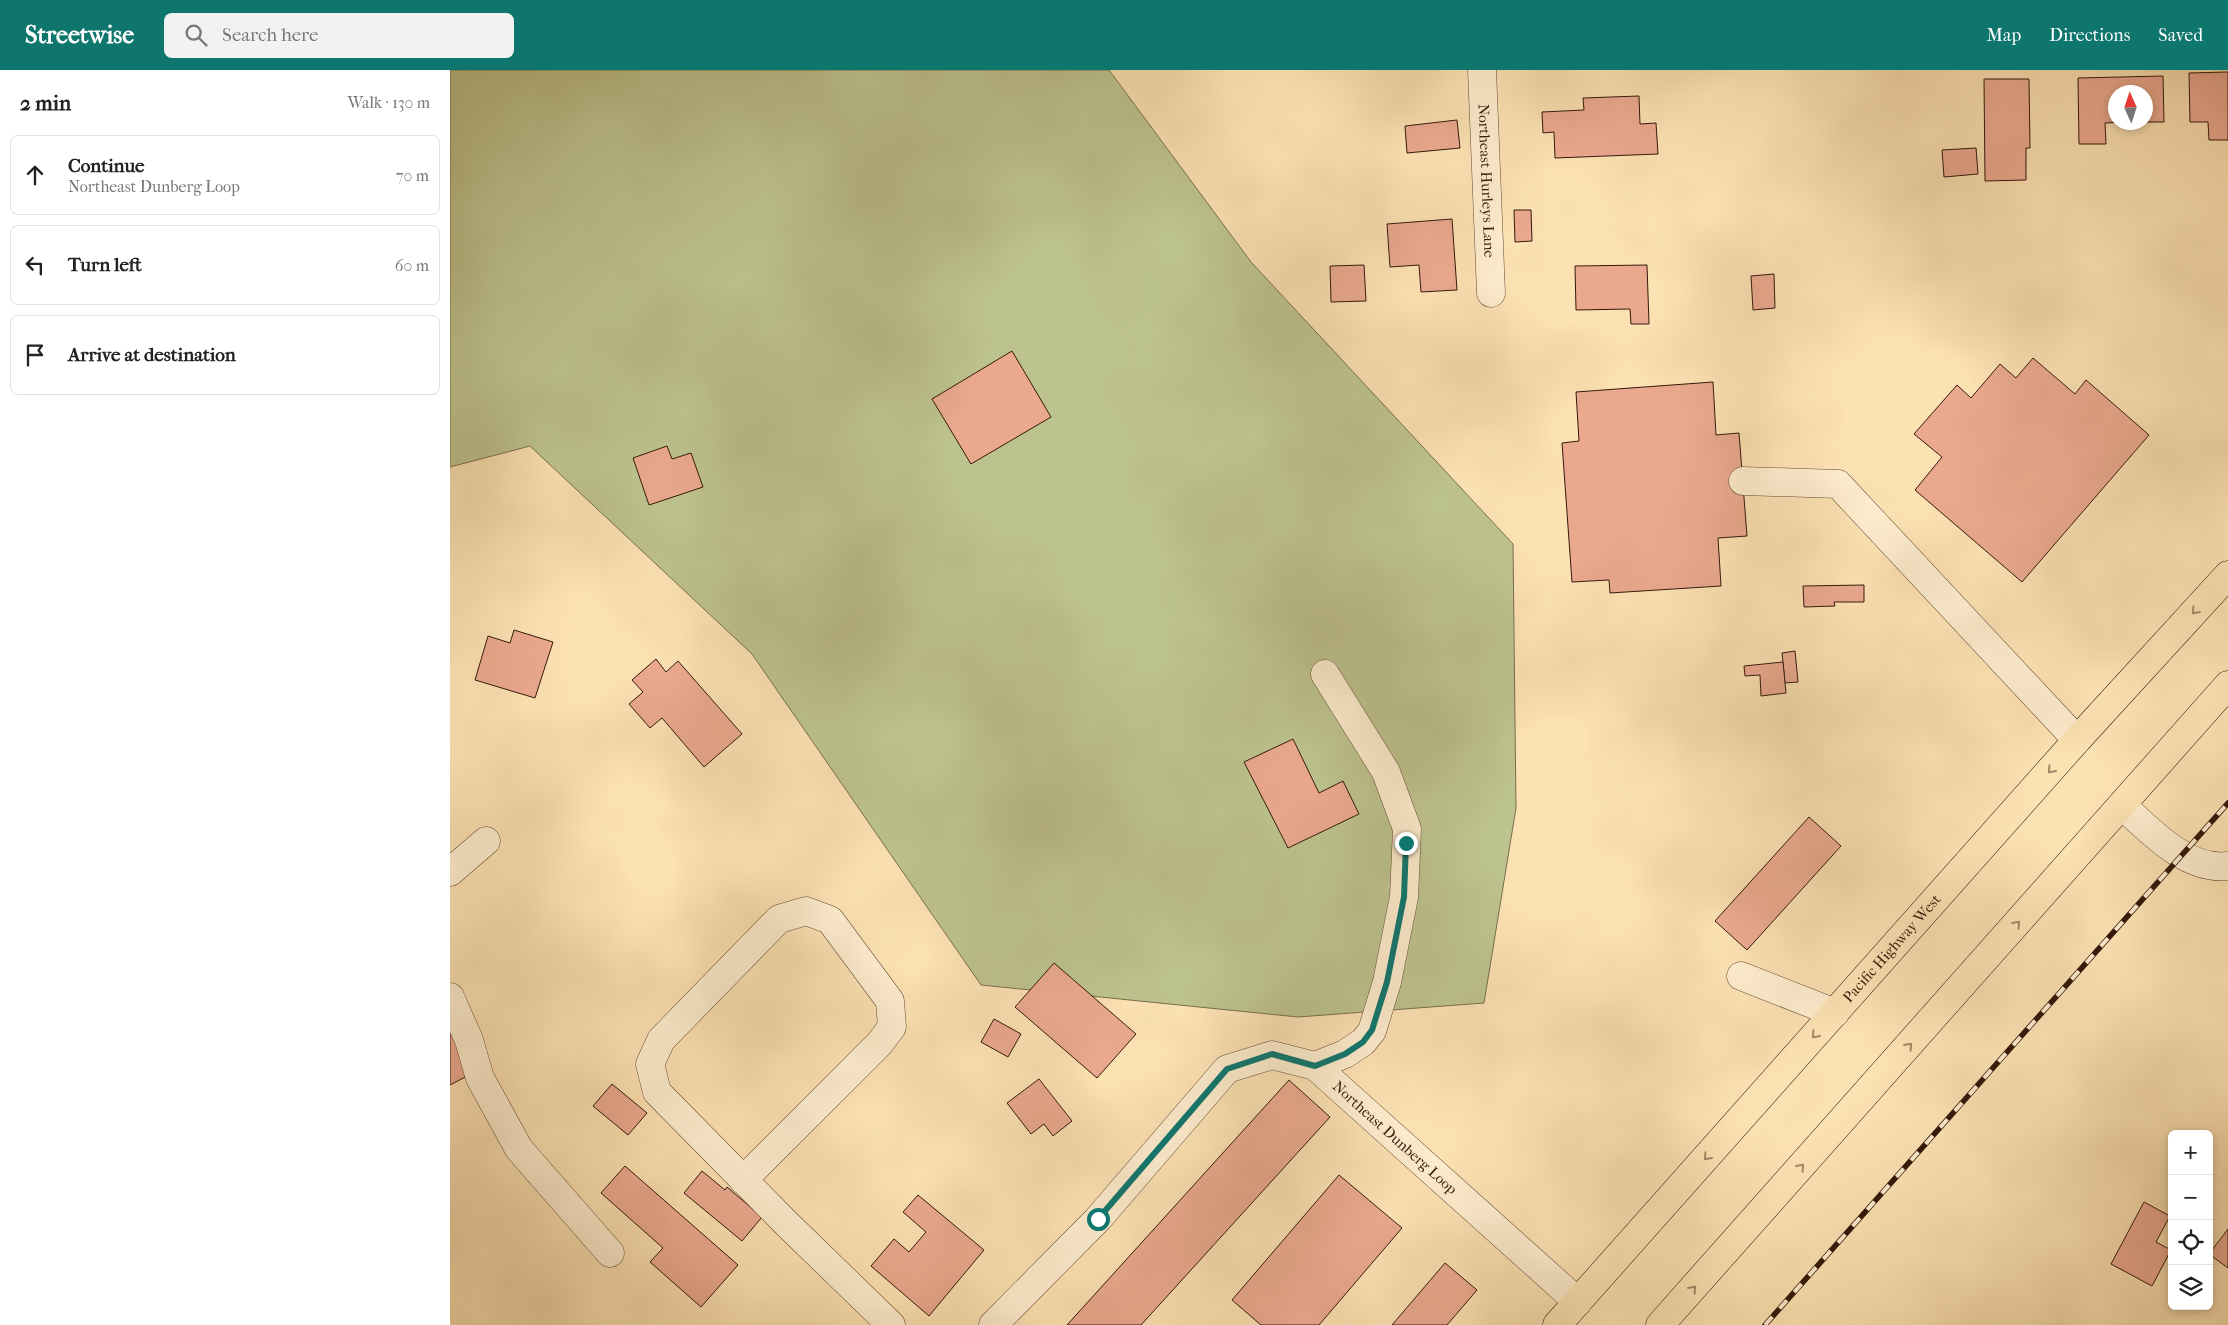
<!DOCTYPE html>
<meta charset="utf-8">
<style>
body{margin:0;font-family:"IM FELL French Canon",serif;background:#f2f2f2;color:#222}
.controls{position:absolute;right:15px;bottom:15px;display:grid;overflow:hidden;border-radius:8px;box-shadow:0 2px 8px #0003}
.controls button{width:45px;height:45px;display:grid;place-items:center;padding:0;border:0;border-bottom:1px solid #e0e0e0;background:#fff;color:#222;font:25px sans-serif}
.compass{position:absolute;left:1658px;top:15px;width:45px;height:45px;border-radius:50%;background:#fff;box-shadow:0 2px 8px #0003;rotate:357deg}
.stop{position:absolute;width:15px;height:15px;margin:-11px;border:4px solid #0f766e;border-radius:50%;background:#fff}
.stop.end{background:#0f766e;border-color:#fff;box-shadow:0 1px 5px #0008}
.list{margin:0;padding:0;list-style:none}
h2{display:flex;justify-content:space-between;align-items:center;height:65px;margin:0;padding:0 20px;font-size:21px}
h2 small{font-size:16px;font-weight:400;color:#767676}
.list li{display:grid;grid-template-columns:32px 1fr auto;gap:15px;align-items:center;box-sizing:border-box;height:80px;margin:0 10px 10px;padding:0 10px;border:1px solid #e0e0e0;border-radius:8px}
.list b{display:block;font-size:19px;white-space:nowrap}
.list p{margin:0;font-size:16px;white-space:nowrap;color:#767676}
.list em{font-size:16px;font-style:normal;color:#767676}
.icon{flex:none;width:28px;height:28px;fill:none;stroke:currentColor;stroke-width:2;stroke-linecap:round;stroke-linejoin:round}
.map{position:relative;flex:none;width:1778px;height:1255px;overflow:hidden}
header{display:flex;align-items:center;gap:30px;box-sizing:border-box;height:70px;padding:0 25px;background:#0f766e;color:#fff}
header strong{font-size:24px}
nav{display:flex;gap:28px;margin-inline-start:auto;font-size:18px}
.search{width:350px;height:45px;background:#f2f2f2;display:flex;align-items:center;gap:12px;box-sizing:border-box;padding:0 18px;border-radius:8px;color:#767676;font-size:19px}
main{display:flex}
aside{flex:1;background:#fff}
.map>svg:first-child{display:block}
.green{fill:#bdc38e;stroke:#786e4c}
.building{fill:#eaa98f;stroke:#34190b}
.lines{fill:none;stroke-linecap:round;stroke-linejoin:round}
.minor-casing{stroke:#664b35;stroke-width:29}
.major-casing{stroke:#34190b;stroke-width:29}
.minor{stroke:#fdeccd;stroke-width:28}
.major{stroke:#fce1b2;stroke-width:28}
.rail-casing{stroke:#34190b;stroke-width:5.5}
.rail{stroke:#fdeccd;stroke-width:4;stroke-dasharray:11;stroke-linecap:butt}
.oneway{stroke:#a28767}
.route{stroke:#0f766e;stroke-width:6}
.labels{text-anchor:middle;stroke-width:4;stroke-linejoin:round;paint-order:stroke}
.street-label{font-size:15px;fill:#34190b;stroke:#fdeccd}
</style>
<header>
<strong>Streetwise</strong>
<div class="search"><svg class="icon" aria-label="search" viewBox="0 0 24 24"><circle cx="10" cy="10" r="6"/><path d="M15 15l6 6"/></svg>Search here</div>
<nav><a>Map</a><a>Directions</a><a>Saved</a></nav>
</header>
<main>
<aside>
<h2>2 min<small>Walk · 130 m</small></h2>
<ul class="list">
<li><svg class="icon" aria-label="ahead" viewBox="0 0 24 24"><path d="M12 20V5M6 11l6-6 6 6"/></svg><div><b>Continue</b><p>Northeast Dunberg Loop</p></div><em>70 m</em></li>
<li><svg class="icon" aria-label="left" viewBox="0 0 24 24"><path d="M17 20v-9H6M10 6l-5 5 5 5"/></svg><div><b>Turn left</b></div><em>60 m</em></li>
<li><svg class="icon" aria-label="arrive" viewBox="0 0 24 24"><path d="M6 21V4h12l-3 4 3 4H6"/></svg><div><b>Arrive at destination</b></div></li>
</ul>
</aside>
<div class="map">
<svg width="1778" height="1255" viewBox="0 0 1778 1255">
<rect width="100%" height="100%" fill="#fce1b2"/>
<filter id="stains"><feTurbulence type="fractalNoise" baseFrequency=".004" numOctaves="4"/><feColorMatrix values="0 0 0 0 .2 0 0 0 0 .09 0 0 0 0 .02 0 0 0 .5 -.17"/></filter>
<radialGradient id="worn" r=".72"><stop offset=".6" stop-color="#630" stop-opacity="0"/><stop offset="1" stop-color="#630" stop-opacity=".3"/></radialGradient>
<path class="green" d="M0,0h659l142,192 262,282 3,264 -32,195 -186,14 -317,-32 -229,-331 -222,-208 -80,21z"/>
<g class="building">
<path d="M1778,2v68h-19l-1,-18h-18l-1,-49z"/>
<path d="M1713,6l1,46h-18v-30h-30v30h12l-23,1 1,21h-27l-1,-66z"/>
<path d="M1534,9h45l1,69h-4v32l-41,1z"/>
<path d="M1189,26l1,28 16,-1 2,31 -103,4 -1,-26 -11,1 -1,-21 42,-2 -1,-12z"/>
<path d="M1007,50l3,28 -53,5 -2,-27z"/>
<path d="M1526,78l2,26 -34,3 -2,-27z"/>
<path d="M1064,140h17l1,31 -17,1z"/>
<path d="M1002,149l5,71 -36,2 -2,-27 -29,2 -3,-43z"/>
<path d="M914,195l2,36 -35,1 -1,-36z"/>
<path d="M1197,195l2,59h-18l-1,-15 -54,1 -1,-44z"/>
<path d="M1324,204l1,34 -22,2 -2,-34z"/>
<path d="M562,281l39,66 -80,47 -39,-65z"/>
<path d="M1583,288l42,36 11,-14 63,55 -127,147 -107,-92 27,-33 -28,-23 43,-49 14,13 29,-34 16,14z"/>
<path d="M1263,312l3,53 23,-2 8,103 -29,2 3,48 -111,7 -1,-13 -37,2 -10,-139 17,-2 -3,-49z"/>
<path d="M217,376l5,13 19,-6 12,34 -54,18 -16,-47z"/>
<path d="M1414,515v17h-30l1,4 -31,1 -1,-21z"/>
<path d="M64,560l39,12 -18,56 -60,-18 13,-44 22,7z"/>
<path d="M1345,581l3,31 -13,1 -3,-30z"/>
<path d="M206,589l10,13 12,-11 64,73 -38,33 -42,-49 -12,10 -21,-24 14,-12 -11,-12z"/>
<path d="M1333,592l3,31 -25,3 -1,-21 -15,1 -1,-10z"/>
<path d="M843,669l26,54 24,-12 16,33 -71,34 -44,-86z"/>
<path d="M1359,747l32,29 -94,104 -32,-29z"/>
<path d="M604,893l82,71 -39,44 -82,-71z"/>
<path d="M0,948l27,53 -27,14z"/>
<path d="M544,949l27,15 -13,23 -27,-15z"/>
<path d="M589,1009l33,42 -19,15 -9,-12 -13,10 -24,-31z"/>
<path d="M839,1010l41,37 -189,208h-74z"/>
<path d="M162,1014l35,29 -19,22 -35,-29z"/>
<path d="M175,1096l113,99 -37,42 -51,-45 13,-14 -62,-55z"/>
<path d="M252,1101l23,19 2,-3 35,30 -20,24 -58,-48z"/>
<path d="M889,1105l63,53 -83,97h-58l-29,-25z"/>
<path d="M468,1125l66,55 -55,66 -58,-50 23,-27 15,13 17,-20 -23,-20z"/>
<path d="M1694,1132l26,14 -14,26 15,8 -19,36 -41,-22z"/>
<path d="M1778,1159v39l-19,-14z"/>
<path d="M995,1193l32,27 -30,35h-55z"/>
</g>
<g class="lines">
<g class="minor-casing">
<g id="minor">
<path id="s1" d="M1032,0l9,223"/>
<path d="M1293,411l95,3 239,256"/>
<path d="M1672,735c28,26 65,66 106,61"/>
<path d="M0,802l36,-31"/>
<path d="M1291,906l94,37"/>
<path d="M0,927l19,43 11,38 39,71 91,104"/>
<path d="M865,996l30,-12 18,-12 9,-11 15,-49 17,-85 3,-68 -21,-57 -61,-98"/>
<path d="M293,1110l136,-136 13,-17 -2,-26 -60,-81 -24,-9 -27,8 -118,121 -11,24 7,28 130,132 104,101"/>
<path id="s2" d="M543,1255l105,-106 129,-150 45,-14 43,11 263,236"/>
</g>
</g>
<g class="major-casing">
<g id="major">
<path id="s3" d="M1107,1255l520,-585 151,-165"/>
<path d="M1210,1255l568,-640"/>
</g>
</g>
<use href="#minor" class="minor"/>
<use href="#major" class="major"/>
<g class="rail-casing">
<path id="rail" d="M1315,1255l463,-522"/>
</g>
<use href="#rail" class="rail"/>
</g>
<defs><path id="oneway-chevron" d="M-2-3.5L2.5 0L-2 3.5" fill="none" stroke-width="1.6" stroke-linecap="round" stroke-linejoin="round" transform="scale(1.25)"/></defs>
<g class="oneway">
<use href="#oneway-chevron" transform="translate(1745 541) rotate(132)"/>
<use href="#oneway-chevron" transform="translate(1601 700) rotate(132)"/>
<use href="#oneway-chevron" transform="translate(1567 854) rotate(-48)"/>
<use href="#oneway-chevron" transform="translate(1365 965) rotate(132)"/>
<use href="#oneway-chevron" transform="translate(1459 976) rotate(-48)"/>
<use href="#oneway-chevron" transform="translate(1257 1087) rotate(132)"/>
<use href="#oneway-chevron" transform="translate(1351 1097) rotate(-48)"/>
<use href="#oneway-chevron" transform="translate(1243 1219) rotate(-48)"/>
</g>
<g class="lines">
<path class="route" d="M648,1149l129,-150 45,-15 43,12 30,-12 18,-12 9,-12 15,-48 17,-85 2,-54"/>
</g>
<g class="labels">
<g class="street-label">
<text dy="5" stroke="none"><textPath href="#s1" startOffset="111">Northeast Hurleys Lane</textPath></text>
<text dy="5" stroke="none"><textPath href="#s3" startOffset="504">Pacific Highway West</textPath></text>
<text dy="5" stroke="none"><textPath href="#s2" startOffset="546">Northeast Dunberg Loop</textPath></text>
</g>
</g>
<rect width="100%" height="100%" filter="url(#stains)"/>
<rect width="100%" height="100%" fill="url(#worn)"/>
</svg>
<div class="controls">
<button>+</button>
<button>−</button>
<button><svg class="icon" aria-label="locate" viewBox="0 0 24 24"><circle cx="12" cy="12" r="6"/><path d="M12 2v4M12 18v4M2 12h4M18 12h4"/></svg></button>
<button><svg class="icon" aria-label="layers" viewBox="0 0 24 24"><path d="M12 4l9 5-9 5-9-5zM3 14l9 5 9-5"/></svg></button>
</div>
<svg class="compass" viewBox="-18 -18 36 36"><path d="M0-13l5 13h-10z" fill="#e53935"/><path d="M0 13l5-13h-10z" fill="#767676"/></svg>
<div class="stop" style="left:648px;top:1149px"></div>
<div class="stop end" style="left:956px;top:773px"></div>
</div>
</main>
